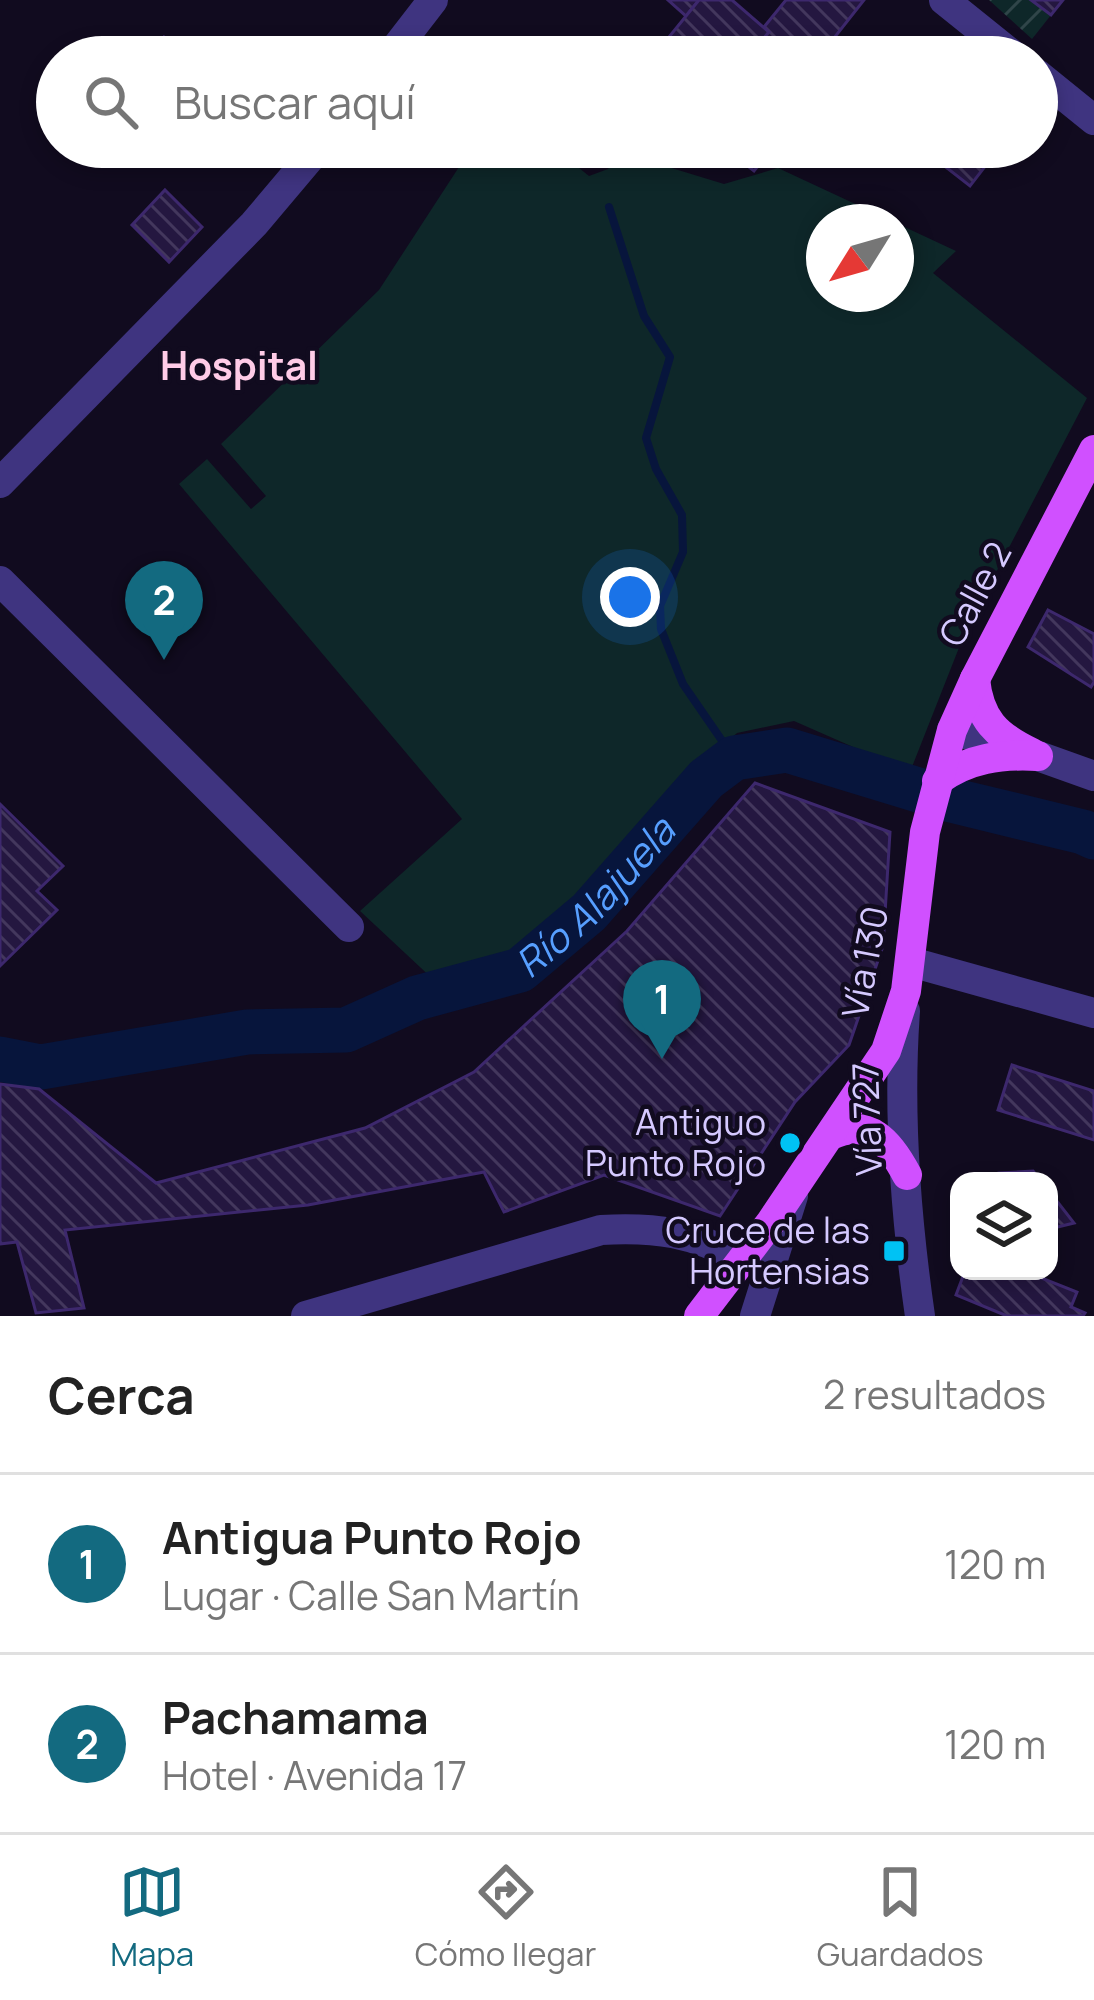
<!DOCTYPE html>
<html lang="es">
<meta charset="utf-8">
<style>
body{margin:0;font-family:Manrope,sans-serif;background:#f2f2f2;color:#222}
.controls{position:absolute;right:36px;bottom:36px;display:grid;overflow:hidden;border-radius:24px;box-shadow:0 6px 18px #0003}
.controls button{width:108px;height:108px;display:grid;place-items:center;padding:0;border:0;border-bottom:3px solid #e0e0e0;background:#fff;color:#222;font:60px sans-serif}
.compass{position:absolute;left:806px;top:204px;width:108px;height:108px;border-radius:50%;background:#fff;box-shadow:0 6px 18px #0003;rotate:233deg}
.you{position:absolute;left:630px;top:597px;width:42px;height:42px;margin:-30px;border:9px solid #fff;border-radius:50%;background:#1a73e8;box-shadow:0 0 0 18px #1a73e833}
.badge{display:grid;place-items:center;width:78px;height:78px;border-radius:50%;background:#136a80;color:#fff;font-size:39px;font-weight:700}
.pin{position:absolute;translate:-50% -99px;filter:drop-shadow(0 3px 6px #0008)}
.pin::after{content:'';position:absolute;top:63px;width:42px;height:36px;background:inherit;clip-path:polygon(0 0,100% 0,50% 100%)}
.list{margin:0;padding:0;list-style:none}
h2{display:flex;justify-content:space-between;align-items:center;height:156px;margin:0;padding:0 48px;font-size:51px}
h2 small{font-size:39px;font-weight:400;color:#767676}
.list li{display:grid;grid-template-columns:78px 1fr auto;gap:36px;align-items:center;box-sizing:border-box;height:180px;padding:0 48px;border-top:3px solid #e0e0e0}
.list b{display:block;font-size:45px;white-space:nowrap}
.list p{margin:0;font-size:39px;white-space:nowrap;color:#767676}
.list em{font-size:39px;font-style:normal;color:#767676}
.icon{flex:none;width:66px;height:66px;fill:none;stroke:currentColor;stroke-width:2;stroke-linecap:round;stroke-linejoin:round}
.map{position:relative;flex:none;width:1094px;height:1316px;overflow:hidden}
.search{position:absolute;background:#fff;box-shadow:0 6px 18px #0003;left:36px;right:36px;top:36px;height:132px;display:flex;align-items:center;gap:30px;box-sizing:border-box;padding:0 42px;border-radius:66px;color:#767676;font-size:45px}
.sheet{height:516px;background:#fff}
nav{display:flex;justify-content:space-around;align-items:center;box-sizing:border-box;height:168px;border-top:3px solid #e0e0e0;background:#fff;font-size:33px;color:#767676}
nav a{display:grid;justify-items:center;gap:6px}
nav .on{color:#136a80}
.map>svg:first-child{display:block}
.grass{fill:#0e2729}
.garden{fill:url(#garden-furrows)}
.lines{fill:none;stroke-linecap:round;stroke-linejoin:round}
.stream{stroke:#07153c;stroke-width:8}
.river{stroke:#07153c;stroke-width:45}
.building{fill:url(#building-back-hatch);stroke:#3d286d;stroke-width:3}
.minor{stroke:#3f3480;stroke-width:30}
.major{stroke:#d050ff;stroke-width:30}
.poi-dot{fill:#00c2f4;stroke:#110b1f;stroke-width:4.5}
.labels{text-anchor:middle;stroke-width:9;stroke-linejoin:round;paint-order:stroke}
.street-label{font-size:36px;fill:#d5c9ff;stroke:#110b1f}
.poi-label{font-size:36px;fill:#d5c9ff;stroke:#110b1f;text-anchor:end}
.neighbourhood-label{font-size:39px;font-weight:bold;fill:#ffcbe7;stroke:#110b1f}
.water-label{font-size:39px;font-style:italic;fill:#579fff;stroke:#110b1f}
</style>
<div class="map">
<svg width="1094" height="1316" viewBox="0 0 1094 1316">
<defs>
<pattern id="garden-furrows" width="10" height="10" patternUnits="userSpaceOnUse" patternTransform="scale(3)"><rect width="10" height="10" fill="#0e2729"/><path d="M-1 1l2-2M0 10L10 0M9 11l2-2" fill="none" stroke="#304549"/></pattern>
<pattern id="building-back-hatch" width="6" height="6" patternUnits="userSpaceOnUse" patternTransform="scale(3)"><rect width="6" height="6" fill="#241740"/><path d="M-1 5l2 2M0 0l6 6M5-1l2 2" fill="none" stroke="#43375d"/></pattern>
</defs>
<rect width="100%" height="100%" fill="#110b1f"/>
<path class="grass" d="M472,147h81l36,29 19,-7 11,-17 105,32 54,-16 116,54h-70v72h72v-71l60,28 -23,22 154,125 -121,232 -56,142 -116,-51 -57,12 -45,40 -105,119 -84,70 -67,20 -76,-71 102,-92 -283,-335 28,-25 44,50 15,-13 -45,-52 158,-154z"/>
<path class="garden" d="M989,0h42l20,15 -19,24z"/>
<g class="lines">
<path class="stream" d="M609,207l35,109 26,41 -24,81 10,31 26,46 1,37 -23,54 1,23 22,55 51,74"/>
<path class="river" id="s1" d="M0,1059l41,8 206,-35 99,-2 71,-32 103,-28 69,-58 117,-133 28,-21 53,-8 164,50 132,32 11,5"/>
</g>
<g class="building">
<path d="M668,0h31l-13,16z"/>
<path d="M699,0h33l37,32 -19,25h-89l-5,-4z"/>
<path d="M786,0h78l-45,57h-35l-22,-17 7,-8 -5,-5z"/>
<path d="M1031,0h32l-12,15z"/>
<path d="M164,37l29,20h-45z"/>
<path d="M762,40l22,17h-34z"/>
<path d="M723,147h51l-20,24z"/>
<path d="M920,147h80l-30,39z"/>
<path d="M165,190l37,37 -33,35 -37,-37z"/>
<path d="M1048,610l46,24v48l-3,5 -63,-40z"/>
<path d="M755,783l135,49 -7,114 -34,99 -54,57 -75,114 -116,-41 -100,37 -20,-40 -176,33 -243,25 19,78 -48,5 -19,-71 -17,2v-160l39,5 117,94 209,-55 109,-56 153,-141z"/>
<path d="M0,804l63,62 -26,25 20,19 -57,56z"/>
<path d="M1012,1065l82,26v49l-96,-30z"/>
<path d="M1033,1171l8,10h-79l37,-8z"/>
<path d="M1049,1191l25,32 -25,6z"/>
<path d="M965,1271h59l53,21 -6,15 14,6 -2,3h-76l-51,-21z"/>
</g>
<g class="lines">
<g class="minor">
<path d="M944,0l71,57"/>
<path d="M389,57l44,-57"/>
<path d="M1037,74l57,46"/>
<path d="M0,483l254,-259 65,-77"/>
<path d="M0,581l349,346"/>
<path d="M952,730l86,26 56,20"/>
<path d="M911,962l183,51"/>
<path d="M905,1011c-7,97 1,208 15,305"/>
<path d="M306,1316l295,-86c55,-3 92,2 141,30"/>
<path d="M755,1316l38,-120"/>
</g>
<g class="major">
<path d="M975,679c4,40 21,57 57,74"/>
<path d="M937,781c31,-23 64,-27 101,-25"/>
<path d="M831,1135c39,-18 59,8 76,40"/>
<path d="M699,1316l72,-94 115,-171 20,-60 19,-159 27,-102 23,-51 119,-229"/>
</g>
</g>
<g class="poi-dot">
<circle cx="790" cy="1143" r="12"/>
<rect x="882" y="1239" width="24" height="24" rx="6"/>
</g>
<g class="labels">
<g class="street-label">
<text transform="translate(975 594) rotate(-62)" y="13">Calle 2</text>
<text transform="translate(865 962) rotate(-79)" y="13">Vía 130</text>
<text transform="translate(867 1119) rotate(-92)" y="13">Vía 727</text>
</g>
<g class="poi-label">
<text x="766" y="1135">Antiguo<tspan x="766" dy="41">Punto Rojo</tspan></text>
<text x="870" y="1243">Cruce de las<tspan x="870" dy="41">Hortensias</tspan></text>
</g>
<g class="neighbourhood-label">
<text x="239" y="380">Hospital</text>
</g>
<g class="water-label">
<text dy="14" stroke="none"><textPath href="#s1" startOffset="639">Río Alajuela</textPath></text>
</g>
</g>
</svg>
<div class="controls">
<button><svg class="icon" aria-label="layers" viewBox="0 0 24 24"><path d="M12 4l9 5-9 5-9-5zM3 14l9 5 9-5"/></svg></button>
</div>
<svg class="compass" viewBox="-18 -18 36 36"><path d="M0-13l5 13h-10z" fill="#e53935"/><path d="M0 13l5-13h-10z" fill="#767676"/></svg>
<div class="you"></div>
<div class="pin badge" style="left:662px;top:1059px">1</div>
<div class="pin badge" style="left:164px;top:660px">2</div>
<div class="search"><svg class="icon" aria-label="search" viewBox="0 0 24 24"><circle cx="10" cy="10" r="6"/><path d="M15 15l6 6"/></svg>Buscar aquí</div>
</div>
<section class="sheet">
<h2>Cerca<small>2 resultados</small></h2>
<ul class="list">
<li><span class="badge">1</span><div><b>Antigua Punto Rojo</b><p>Lugar · Calle San Martín</p></div><em>120 m</em></li>
<li><span class="badge">2</span><div><b>Pachamama</b><p>Hotel · Avenida 17</p></div><em>120 m</em></li>
</ul>
</section>
<nav>
<a class="on"><svg class="icon" aria-label="map" viewBox="0 0 24 24"><path d="M3 6l6-2 6 2 6-2v14l-6 2-6-2-6 2zM9 4v14M15 6v14"/></svg>Mapa</a>
<a><svg class="icon" aria-label="directions" viewBox="0 0 24 24"><path d="M12 3l9 9-9 9-9-9zM9 14v-3h6M13 9l2 2-2 2"/></svg>Cómo llegar</a>
<a><svg class="icon" aria-label="saved" viewBox="0 0 24 24"><path d="M7 4h10v16l-5-4-5 4z"/></svg>Guardados</a>
</nav>
